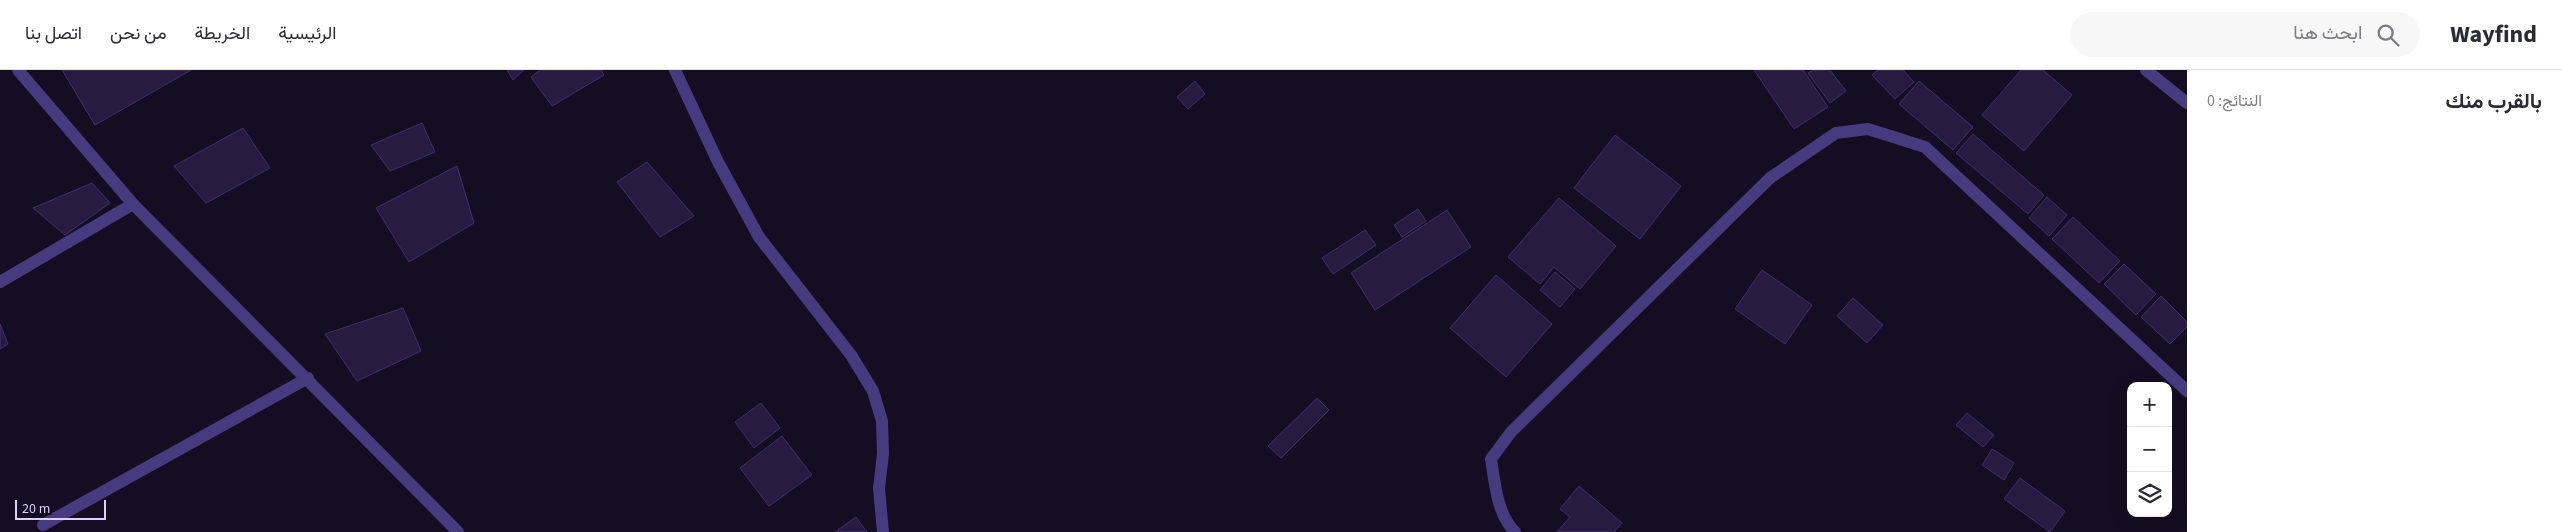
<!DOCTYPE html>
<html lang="ar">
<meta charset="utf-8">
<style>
body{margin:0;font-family:"Source Sans 3",Vazirmatn,sans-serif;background:#f7f7f7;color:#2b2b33;direction:rtl}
.controls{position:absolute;right:15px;bottom:15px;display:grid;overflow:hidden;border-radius:10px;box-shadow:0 5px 20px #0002}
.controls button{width:45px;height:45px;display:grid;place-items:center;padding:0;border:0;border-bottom:1px solid #e1e1e2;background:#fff;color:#2b2b33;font:25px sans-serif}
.scale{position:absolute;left:15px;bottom:12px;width:91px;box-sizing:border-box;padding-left:5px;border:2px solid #dcd1fd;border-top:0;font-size:14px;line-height:18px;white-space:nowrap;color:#dcd1fd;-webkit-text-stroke:4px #140e22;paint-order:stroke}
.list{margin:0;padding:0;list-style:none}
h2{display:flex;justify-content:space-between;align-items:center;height:65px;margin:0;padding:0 20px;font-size:21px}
h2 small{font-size:16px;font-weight:400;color:#7c7c81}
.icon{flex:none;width:28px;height:28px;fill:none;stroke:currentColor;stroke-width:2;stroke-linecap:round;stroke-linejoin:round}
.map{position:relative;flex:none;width:2187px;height:462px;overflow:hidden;direction:ltr}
header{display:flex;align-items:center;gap:30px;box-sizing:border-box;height:70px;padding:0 25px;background:#fff;border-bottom:1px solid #e1e1e2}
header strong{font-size:24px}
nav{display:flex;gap:28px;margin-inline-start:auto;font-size:18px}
.search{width:350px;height:45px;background:#f7f7f7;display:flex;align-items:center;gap:12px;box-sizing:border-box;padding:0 18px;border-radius:28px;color:#7c7c81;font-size:19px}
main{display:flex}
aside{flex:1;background:#fff}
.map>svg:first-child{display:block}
.building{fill:#281b42;stroke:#422e6d}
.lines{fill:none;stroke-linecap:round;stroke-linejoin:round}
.minor{stroke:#463b7f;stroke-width:12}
</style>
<header>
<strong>Wayfind</strong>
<div class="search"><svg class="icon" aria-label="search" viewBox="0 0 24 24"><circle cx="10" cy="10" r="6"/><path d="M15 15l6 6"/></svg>ابحث هنا</div>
<nav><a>الرئيسية</a><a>الخريطة</a><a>من نحن</a><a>اتصل بنا</a></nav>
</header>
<main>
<aside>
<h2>بالقرب منك<small>النتائج: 0</small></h2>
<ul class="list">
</ul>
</aside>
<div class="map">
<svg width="2187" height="462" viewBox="0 0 2187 462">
<rect width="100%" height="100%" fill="#140e22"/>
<g class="building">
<path d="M62,0h129l-96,55z"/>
<path d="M507,0h17l-11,10z"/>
<path d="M540,0h61l3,5 -52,31 -21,-29z"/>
<path d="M1754,0h49l25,37 -34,22z"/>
<path d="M1813,0h17l16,21 -16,12 -22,-30z"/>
<path d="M1878,0h25l11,12 -19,17 -23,-24z"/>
<path d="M2021,0h22l29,25 -48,56 -42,-36z"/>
<path d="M1195,11l10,13 -17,15 -11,-12z"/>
<path d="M1919,11l54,46 -20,23 -54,-46z"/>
<path d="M422,53l13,29 -45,19 -19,-26z"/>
<path d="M243,58l27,40 -64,35 -32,-37z"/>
<path d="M1973,64l71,61 -16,19 -72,-61z"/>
<path d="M1615,65l66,51 -41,53 -66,-51z"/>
<path d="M647,92l47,54 -34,21 -43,-55z"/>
<path d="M457,96l17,57 -65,39 -33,-54z"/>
<path d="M92,113l18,20 -45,32 -32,-27z"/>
<path d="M2047,127l20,18 -18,21 -20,-18z"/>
<path d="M1559,128l57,48 -36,43 -26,-22 -14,17 -32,-27z"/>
<path d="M1418,139l8,12 -24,16 -8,-12z"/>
<path d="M1447,140l24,37 -96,63 -24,-37z"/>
<path d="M2073,147l47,44 -21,22 -47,-44z"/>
<path d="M1365,160l11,15 -43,29 -11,-16z"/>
<path d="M2124,194l32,30 -20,21 -32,-31z"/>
<path d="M1762,200l50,35 -27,39 -50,-35z"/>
<path d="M1555,202l20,17 -15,18 -20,-17z"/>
<path d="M1496,205l56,49 -46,53 -56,-49z"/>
<path d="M2161,226l26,26v5l-17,17 -29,-27z"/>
<path d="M1853,228l30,27 -16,18 -30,-27z"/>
<path d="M403,238l18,43 -64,30 -32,-47z"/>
<path d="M0,254l8,20 -8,5z"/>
<path d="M1317,328l12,12 -48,48 -13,-12z"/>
<path d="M761,333l19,25 -26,20 -19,-26z"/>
<path d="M1967,343l27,22 -11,12 -27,-22z"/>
<path d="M782,366l30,39 -43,31 -29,-38z"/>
<path d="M1992,379l22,14 -10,17 -22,-15z"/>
<path d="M2020,408l45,33 -15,21 -46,-33z"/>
<path d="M1579,416l43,37 -8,9h-57l13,-15 -10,-8z"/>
<path d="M856,447l11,15h-32z"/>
</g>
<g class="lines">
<g class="minor">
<path d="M18,0l115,134 325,328"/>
<path d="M675,0l43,92 41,75 92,118 22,36 9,30 1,33 -4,34 4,44"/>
<path d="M2146,0l41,33"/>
<path d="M0,212l133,-78"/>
<path d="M43,455l265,-147"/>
<path d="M1515,462c-18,-18 -20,-48 -24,-73l20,-27 259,-254 66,-45 32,-4 57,18 262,244"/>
</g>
</g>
</svg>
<div class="controls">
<button>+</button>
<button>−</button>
<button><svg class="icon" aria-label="layers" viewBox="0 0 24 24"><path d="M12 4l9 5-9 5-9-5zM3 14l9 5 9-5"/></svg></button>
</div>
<div class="scale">20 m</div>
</div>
</main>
